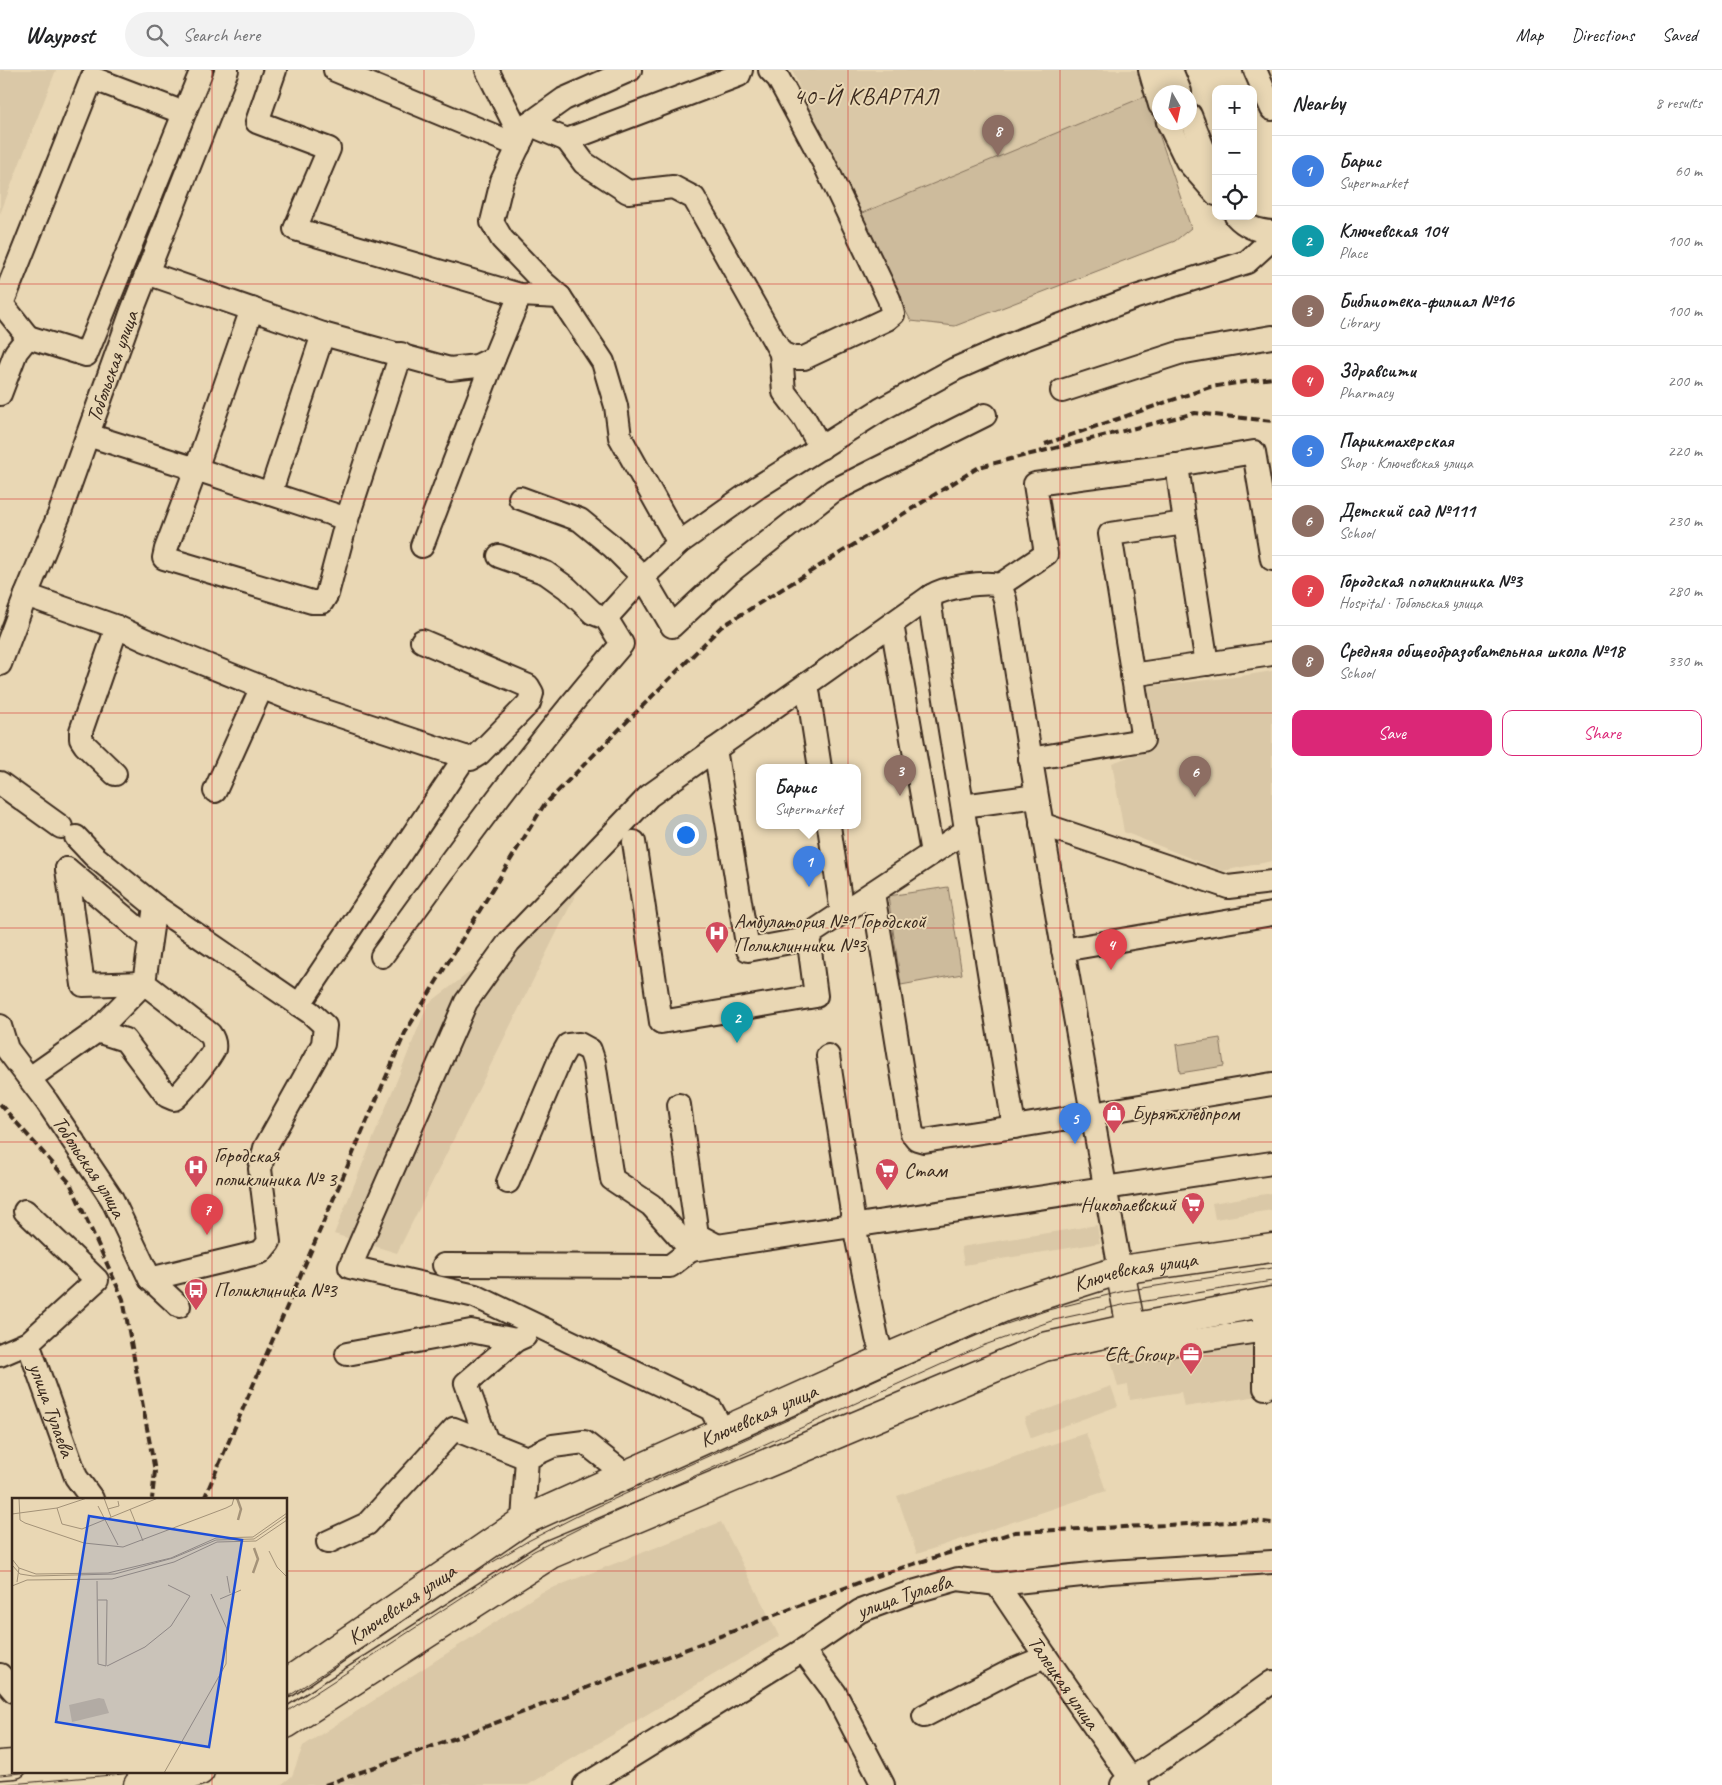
<!DOCTYPE html>
<meta charset="utf-8">
<style>
body{margin:0;font-family:Caveat,sans-serif;background:#f2f2f2;color:#202124}
.controls{position:absolute;right:15px;top:15px;display:grid;overflow:hidden;border-radius:10px;box-shadow:0 2px 12px #0003}
.controls button{width:45px;height:45px;display:grid;place-items:center;padding:0;border:0;border-bottom:1px solid #e0e0e0;background:#fff;color:#202124;font:25px sans-serif}
.compass{position:absolute;left:1152px;top:15px;width:45px;height:45px;border-radius:50%;background:#fff;box-shadow:0 2px 12px #0003;rotate:171deg}
.you{position:absolute;left:685px;top:764px;width:18px;height:18px;margin:-12px;border:4px solid #fff;border-radius:50%;background:#1a73e8;box-shadow:0 0 0 8px #1a73e833}
.badge{display:grid;place-items:center;width:32px;height:32px;border-radius:50%;background:#db2777;color:#fff;font-size:16px;font-weight:700}
.pin{position:absolute;translate:-50% -41px;filter:drop-shadow(0 1px 2px #0008)}
.pin::after{content:'';position:absolute;top:26px;width:18px;height:15px;background:inherit;clip-path:polygon(0 0,100% 0,50% 100%)}
.popup{position:absolute;left:756px;top:694px;width:105px;height:65px;box-sizing:border-box;display:grid;place-content:center;border-radius:10px;background:#fff;filter:drop-shadow(0 1px 4px #0005);font-size:16px;white-space:nowrap;color:#757577}
.popup b{font-size:19px;color:#202124}
.popup::after{content:'';position:absolute;left:50%;top:100%;margin-left:-10px;border:10px solid transparent;border-top-color:#fff}
.list{margin:0;padding:0;list-style:none}
h2{display:flex;justify-content:space-between;align-items:center;height:65px;margin:0;padding:0 20px;font-size:21px}
h2 small{font-size:16px;font-weight:400;color:#757577}
.list li{display:grid;grid-template-columns:32px 1fr auto;gap:15px;align-items:center;box-sizing:border-box;height:70px;padding:0 20px;border-top:1px solid #e0e0e0}
.list b{display:block;font-size:19px;white-space:nowrap}
.list p{margin:0;font-size:16px;white-space:nowrap;color:#757577}
.list em{font-size:16px;font-style:normal;color:#757577}
.actions{display:flex;gap:10px;padding:15px 20px}
.actions a{flex:1;padding:11px 0;border:1px solid #db2777;border-radius:10px;text-align:center;font-size:18px;color:#db2777}
.actions .main{background:#db2777;color:#fff}
.icon{flex:none;width:28px;height:28px;fill:none;stroke:currentColor;stroke-width:2;stroke-linecap:round;stroke-linejoin:round}
.map{position:relative;flex:none;width:1272px;height:1715px;overflow:hidden}
header{display:flex;align-items:center;gap:30px;box-sizing:border-box;height:70px;padding:0 25px;background:#fff;border-bottom:1px solid #e0e0e0}
header strong{font-size:24px}
nav{display:flex;gap:28px;margin-inline-start:auto;font-size:18px}
.search{width:350px;height:45px;background:#f2f2f2;display:flex;align-items:center;gap:12px;box-sizing:border-box;padding:0 18px;border-radius:28px;color:#757577;font-size:19px}
main{display:flex}
aside{flex:1;background:#fff}
.map>svg:first-child{display:block}
.built{fill:#dac8a7}
.green{fill:#cdbb9c;stroke:#84725d}
.lines{fill:none;stroke-linecap:round;stroke-linejoin:round}
.minor-casing{stroke:#3b2a1e;stroke-width:26}
.major-casing{stroke:#3b2a1e;stroke-width:31}
.minor{stroke:#e9d7b4;stroke-width:22}
.major{stroke:#e9d7b4;stroke-width:28}
.tram{stroke:#3b2a1e;stroke-width:1}
.rail{stroke:#3b2a1e;stroke-width:4;stroke-dasharray:8 4;stroke-linecap:butt}
.grid{fill:none;stroke:#d62828;stroke-width:1;stroke-opacity:0.55}
.labels{text-anchor:middle;stroke-width:4;stroke-linejoin:round;paint-order:stroke}
.street-label{font-size:21px;fill:#3b2a1e;stroke:#e9d7b4}
.poi-label{font-size:21px;fill:#3b2a1e;stroke:#e9d7b4;text-anchor:start}
.quarter-label{font-size:24px;letter-spacing:1px;fill:#3b2a1e;stroke:#e9d7b4}
.inset-river{fill:none;stroke:#a59379;stroke-width:2.5}
.inset-road{fill:none;stroke:#a39278;stroke-width:1}
.view{fill:#1d4ed8;fill-opacity:0.15;stroke:#1d4ed8;stroke-width:2.5}
.inset-edge{fill:none;stroke:#3b2a1e;stroke-width:2.5}
</style>
<header>
<strong>Waypost</strong>
<div class="search"><svg class="icon" aria-label="search" viewBox="0 0 24 24"><circle cx="10" cy="10" r="6"/><path d="M15 15l6 6"/></svg>Search here</div>
<nav><a>Map</a><a>Directions</a><a>Saved</a></nav>
</header>
<main>
<div class="map">
<svg width="1272" height="1715" viewBox="0 0 1272 1715">
<rect width="100%" height="100%" fill="#e9d7b4"/>
<filter id="ink" filterUnits="userSpaceOnUse"><feTurbulence type="fractalNoise" baseFrequency=".02" numOctaves="2"/><feDisplacementMap in="SourceGraphic" scale="10" xChannelSelector="R" yChannelSelector="G"/><feConvolveMatrix kernelMatrix="1 2 1 2 8 2 1 2 1" color-interpolation-filters="sRGB"/></filter>
<g filter="url(#ink)">
<g class="built">
<path d="M0,0h56l-56,144z"/>
<path d="M792,0h344l55,158 -16,13 -220,85 -44,-5 -56,-105z"/>
<path d="M1272,601v190l-49,10 -99,-39 -12,-69 39,-14 -9,-62 93,-10z"/>
<path d="M578,820l-181,363 -63,-19 94,-230z"/>
<path d="M1272,1123v17l-57,9 -3,-16z"/>
<path d="M1097,1155l3,18 -136,22 -3,-18z"/>
<path d="M1272,1243v81l-88,13 -3,-15 -51,8 -2,-15 -10,2 -12,-46z"/>
<path d="M1111,1316l7,20 -87,32 -7,-20z"/>
<path d="M1086,1363l20,58 -189,63 -20,-58z"/>
<path d="M721,1452l58,114 -251,149h-247l11,-9 11,-30 239,-154z"/>
</g>
<g class="green">
<path d="M1146,26l45,132 -16,13 -220,85 -44,-5 -56,-105z"/>
<path d="M948,817l14,87 -61,11 -13,-89z"/>
<path d="M1220,968l4,28 -44,7 -4,-28z"/>
</g>
<g class="lines">
<g class="minor-casing">
<g id="minor">
<path d="M275,0l-18,52 72,27 -34,80 225,66 40,2"/>
<path d="M335,0l184,76"/>
<path d="M487,0l35,69"/>
<path d="M630,0l-66,29 -35,25 -27,57 -10,41 10,17 41,43 17,15 43,65 13,44 4,31 59,106"/>
<path d="M1150,0l10,35"/>
<path d="M1171,0l9,22"/>
<path d="M1255,0l17,39"/>
<path d="M1190,45l26,66"/>
<path d="M1168,52l19,39 29,33"/>
<path d="M529,54l38,16 172,-65 2,-5"/>
<path d="M567,70l17,23 44,29 45,-5 21,11 87,155 12,5h11l83,-39 6,-5 -4,-15 -65,-136 -46,-85 -8,-8"/>
<path d="M1236,146c10,11 21,15 36,16"/>
<path d="M147,203l176,61 127,35 27,-3 17,-8 26,-63"/>
<path d="M252,239l-56,160 -30,80 -2,9 148,44h10l5,-8 20,-75"/>
<path d="M28,267l-26,-33 90,-226 92,35"/>
<path d="M781,283l3,39 20,26 17,30"/>
<path d="M1062,321l117,-38 93,-16"/>
<path d="M0,324l16,-42 12,-15 58,18 115,-283"/>
<path d="M88,365l108,34 151,50 54,-165"/>
<path d="M270,424l53,-160"/>
<path d="M520,428l60,22 33,27 30,30 29,49 58,-54 103,-81 152,-76"/>
<path d="M1185,453l22,141"/>
<path d="M422,476l72,-188"/>
<path d="M1000,515l46,-31 -11,-70 142,-19 77,-13 18,107"/>
<path d="M26,525l91,32 28,13 153,62 173,57 8,-5 50,-51 3,-10 -4,-7 -106,-45"/>
<path d="M606,548l37,-41 36,-34 79,-56 122,-77 75,-41 69,-30 112,-42 111,-35 25,-23"/>
<path d="M892,554l40,229"/>
<path id="s1" d="M0,594l26,-69 33,-80 73,-204 95,-241"/>
<path d="M1132,605l140,-21"/>
<path d="M807,614l13,84"/>
<path d="M715,679l33,201 53,-10 166,-110"/>
<path d="M1030,689l113,-19 -33,-206 75,-11 -8,-58"/>
<path d="M115,704l-30,-29 -4,-6v-8l36,-104"/>
<path d="M0,713l61,44"/>
<path d="M215,721l46,-102"/>
<path d="M963,736l73,-10"/>
<path d="M1041,754l187,63 44,-5"/>
<path d="M829,756l13,87"/>
<path d="M76,767l18,19 61,50 156,107 14,13 -2,18 -58,104 -5,21 9,73 -8,10 -111,27"/>
<path d="M634,772l27,180 155,-26 -8,-60"/>
<path d="M67,799l16,116 61,-2"/>
<path d="M67,799l83,70"/>
<path d="M873,823l39,240 5,6 7,2 90,-14"/>
<path d="M1063,880l209,-36"/>
<path d="M382,886c77,-107 154,-213 240,-312l-16,-26 -13,-5 -26,-25 -21,-15 -47,-17"/>
<path d="M299,935l166,-248"/>
<path id="s2" d="M0,956l7,23 40,53 65,97 38,80 29,27"/>
<path d="M97,961l28,9 42,56 7,3c7,-5 38,-43 40,-50 1,-6 -1,-11 -4,-15l-66,-51 11,-77"/>
<path d="M828,986l26,169 23,113 7,21"/>
<path d="M30,1008l67,-47 47,-48"/>
<path d="M679,1035l18,130 21,11"/>
<path d="M508,1112l52,-123 8,-14 11,-1 11,6 4,12 18,117 39,26 40,45 581,-87"/>
<path d="M444,1195l226,1 21,-16"/>
<path d="M1120,1200c-40,-223 -80,-447 -115,-671l-5,-14c-16,-4 -55,2 -69,11l-1,10 84,521 258,-43"/>
<path d="M1265,1247v71"/>
<path d="M1115,1262c4,9 7,15 18,18l132,-20"/>
<path id="s3" d="M28,1273l48,134 16,22"/>
<path d="M347,1284l124,-23 45,9"/>
<path d="M0,1285l28,-12 69,-63 -72,-69"/>
<path d="M723,1361l-12,-22 -236,-113 -125,-29 116,-265 43,-60 140,-146 282,-200"/>
<path d="M487,1372l-21,-59 50,-43 9,-4"/>
<path d="M523,1451l4,-63 26,-12 31,-4 42,33"/>
<path d="M328,1472l39,-18 87,-95 73,29"/>
<path id="s4" d="M997,1514l49,73 85,122 7,6"/>
<path d="M803,1580l32,43 48,92"/>
<path d="M0,1605l14,16"/>
<path d="M924,1646l87,-45 35,-14"/>
<path id="s5" d="M585,1715l218,-135 57,-39 49,-18 49,-14 39,5 113,-12 162,-10"/>
<path d="M1122,1715l76,-50 74,-53"/>
</g>
</g>
<g class="major-casing">
<g id="major">
<path d="M1120,1200l11,58"/>
<path id="s6" d="M286,1613l237,-162 361,-162 121,-52 115,-37 152,-22"/>
<path d="M286,1654l265,-170 493,-207 87,-19 141,-27"/>
<path d="M0,1695l14,-1"/>
<path d="M138,1715l43,-7 19,-7"/>
</g>
</g>
<use href="#minor" class="minor"/>
<use href="#major" class="major"/>
<g class="tram">
<path d="M286,1628l195,-129 47,-28 51,-26 395,-180 74,-25 76,-19 148,-23"/>
<path d="M286,1642l201,-131 47,-30 48,-24 400,-181 72,-26 73,-16 145,-23"/>
<path d="M0,1705l41,-4"/>
<path d="M0,1715l156,-14"/>
</g>
<g class="rail">
<path d="M1045,374l165,-57 62,-9"/>
<path d="M0,1034l70,79 53,116 32,172 -3,28"/>
<path d="M204,1429l201,-466 139,-228 177,-178 258,-160 216,-54 77,8"/>
<path d="M325,1715l152,-55 399,-154 139,-44 238,-11 19,2"/>
</g>
</g>
</g>
<path class="grid" d="M212,0v1429M424,0v1715M636,0v1715M848,0v1715M1060,0v1715M0,214h1272M0,429h1272M0,643h1272M0,858h1272M0,1072h1272M0,1286h1272M0,1501h14M286,1501h986M212,1701v14"/>
<defs>
<g id="hospital-pin" transform="scale(1.25)"><path d="M0 17L-7.5 6A9.5 9.5 0 1 1 7.5 6Z" fill="#d1495b" stroke="#e9d7b4"/><path d="M-5-5h3v3.5h4V-5h3V5h-3V1.5h-4V5h-3Z" fill="#fff"/></g>
<g id="shop-pin" transform="scale(1.25)"><path d="M0 17L-7.5 6A9.5 9.5 0 1 1 7.5 6Z" fill="#d1495b" stroke="#e9d7b4"/><path d="M-5-2.5h2.3a2.7 3.5 0 0 1 5.4 0H5L5.5 6h-11ZM-1.5-2.5h3a1.5 2.3 0 0 0-3 0Z" fill="#fff"/></g>
<g id="supermarket-pin" transform="scale(1.25)"><path d="M0 17L-7.5 6A9.5 9.5 0 1 1 7.5 6Z" fill="#d1495b" stroke="#e9d7b4"/><path d="M-6-5.5h2.5l.6 2H6L4.5 2H-2.5L-4.4-4H-6ZM-1.5 3.2a1.3 1.3 0 1 0 .1 0ZM3 3.2a1.3 1.3 0 1 0 .1 0Z" fill="#fff"/></g>
<g id="bus-pin" transform="scale(1.25)"><path d="M0 17L-7.5 6A9.5 9.5 0 1 1 7.5 6Z" fill="#d1495b" stroke="#e9d7b4"/><path d="M-5-6H5V4H4V6H2V4H-2V6H-4V4H-5ZM-3.5-4V0h7V-4ZM-3.5 1.2v1.5H-2V1.2ZM2 1.2v1.5H3.5V1.2Z" fill="#fff"/></g>
<g id="office-pin" transform="scale(1.25)"><path d="M0 17L-7.5 6A9.5 9.5 0 1 1 7.5 6Z" fill="#d1495b" stroke="#e9d7b4"/><path d="M-6-3h4V-5.5h4V-3h4V5H-6ZM-1-4.5V-3h2v-1.5ZM-6 0V1H6V0Z" fill="#fff"/></g>
</defs>
<g fill-rule="evenodd">
<use href="#hospital-pin" x="717" y="863"/>
<use href="#shop-pin" x="1114" y="1043"/>
<use href="#hospital-pin" x="196" y="1097"/>
<use href="#supermarket-pin" x="887" y="1100"/>
<use href="#supermarket-pin" x="1193" y="1134"/>
<use href="#bus-pin" x="196" y="1220"/>
<use href="#office-pin" x="1191" y="1284"/>
</g>
<g class="labels">
<g class="street-label">
<text dy="7" stroke="none"><textPath href="#s1" startOffset="318">Тобольская улица</textPath></text>
<text dy="7" stroke="none"><textPath href="#s2" startOffset="168">Тобольская улица</textPath></text>
<text dy="7" stroke="none"><textPath href="#s6" startOffset="950">Ключевская улица</textPath></text>
<text dy="7" stroke="none"><textPath href="#s3" startOffset="71">улица Тулаева</textPath></text>
<text dy="7" stroke="none"><textPath href="#s6" startOffset="545">Ключевская улица</textPath></text>
<text dy="7" stroke="none"><textPath href="#s5" startOffset="372">улица Тулаева</textPath></text>
<text dy="7" stroke="none"><textPath href="#s6" startOffset="140">Ключевская улица</textPath></text>
<text dy="7" stroke="none"><textPath href="#s4" startOffset="119">Талецкая улица</textPath></text>
</g>
<g class="poi-label">
<text x="734" y="858">Амбулатория №1 Городской<tspan x="734" dy="24">Поликлинники №3</tspan></text>
<text x="1132" y="1050">Бурятхлебпром</text>
<text x="214" y="1092">Городская<tspan x="214" dy="24">поликлиника № 3</tspan></text>
<text x="904" y="1107">Стам</text>
<text x="1176" y="1141" text-anchor="end">Николаевский</text>
<text x="214" y="1227">Поликлиника №3</text>
<text x="1174" y="1291" text-anchor="end">Eft Group</text>
</g>
<g class="quarter-label">
<text x="866" y="34">40-Й КВАРТАЛ</text>
</g>
</g>
<g transform="translate(12 1428)">
<rect width="275" height="275" fill="#e9d7b4"/>
<path d="M87,200l5,1 5,14 -37,9 -3,-17z" fill="#cdbb9c"/>
<path class="inset-river" d="M225,0l4,11 -3,11M241,75l5,-14 -4,-11"/>
<path class="inset-road" d="M7,0l1,22 5,3 59,20 39,4 103,-39 6,-3 2,-7M92,0l7,19M86,8l20,39M45,10l5,16 20,5 76,-31M96,11l11,-3 -1,-5M118,11l13,32M0,16l45,-6 30,-10M257,53l8,16 10,10M0,61l7,9 -2,14M0,67l8,9 13,2 82,-2 58,-16 43,-18 38,-1 33,-23M7,70l17,6 72,-1 63,-15 45,-20 37,-1 34,-24M215,78l3,17M85,83l1,83 8,2 1,-66h-9M0,88l15,-6 85,-1 62,-17 43,-20 39,-1 31,-21M208,101l21,-9M95,168l38,-19 26,-21 19,-30 -22,-11M152,275l62,-109 1,-35 -16,-35"/>
<path class="view" d="M77,18l153,24 -33,207 -153,-25z"/>
<rect width="275" height="275" class="inset-edge"/>
</g>
</svg>
<div class="controls">
<button>+</button>
<button>−</button>
<button><svg class="icon" aria-label="locate" viewBox="0 0 24 24"><circle cx="12" cy="12" r="6"/><path d="M12 2v4M12 18v4M2 12h4M18 12h4"/></svg></button>
</div>
<svg class="compass" viewBox="-18 -18 36 36"><path d="M0-13l5 13h-10z" fill="#e53935"/><path d="M0 13l5-13h-10z" fill="#757577"/></svg>
<div class="you"></div>
<div class="pin badge" style="left:809px;top:817px;background:#3f7fe0">1</div>
<div class="popup"><b>Барис</b>Supermarket</div>
<div class="pin badge" style="left:737px;top:973px;background:#0f9aa8">2</div>
<div class="pin badge" style="left:900px;top:726px;background:#8d6e63">3</div>
<div class="pin badge" style="left:1111px;top:900px;background:#e0444e">4</div>
<div class="pin badge" style="left:1075px;top:1074px;background:#3f7fe0">5</div>
<div class="pin badge" style="left:1195px;top:727px;background:#8d6e63">6</div>
<div class="pin badge" style="left:207px;top:1165px;background:#e0444e">7</div>
<div class="pin badge" style="left:998px;top:86px;background:#8d6e63">8</div>
</div>
<aside>
<h2>Nearby<small>8 results</small></h2>
<ul class="list">
<li><span class="badge" style="background:#3f7fe0">1</span><div><b>Барис</b><p>Supermarket</p></div><em>60 m</em></li>
<li><span class="badge" style="background:#0f9aa8">2</span><div><b>Ключевская 104</b><p>Place</p></div><em>100 m</em></li>
<li><span class="badge" style="background:#8d6e63">3</span><div><b>Библиотека-филиал №16</b><p>Library</p></div><em>100 m</em></li>
<li><span class="badge" style="background:#e0444e">4</span><div><b>Здравсити</b><p>Pharmacy</p></div><em>200 m</em></li>
<li><span class="badge" style="background:#3f7fe0">5</span><div><b>Парикмахерская</b><p>Shop · Ключевская улица</p></div><em>220 m</em></li>
<li><span class="badge" style="background:#8d6e63">6</span><div><b>Детский сад №111</b><p>School</p></div><em>230 m</em></li>
<li><span class="badge" style="background:#e0444e">7</span><div><b>Городская поликлиника №3</b><p>Hospital · Тобольская улица</p></div><em>280 m</em></li>
<li><span class="badge" style="background:#8d6e63">8</span><div><b>Средняя общеобразовательная школа №18</b><p>School</p></div><em>330 m</em></li>
</ul>
<div class="actions"><a class="main">Save</a><a>Share</a></div>
</aside>
</main>
